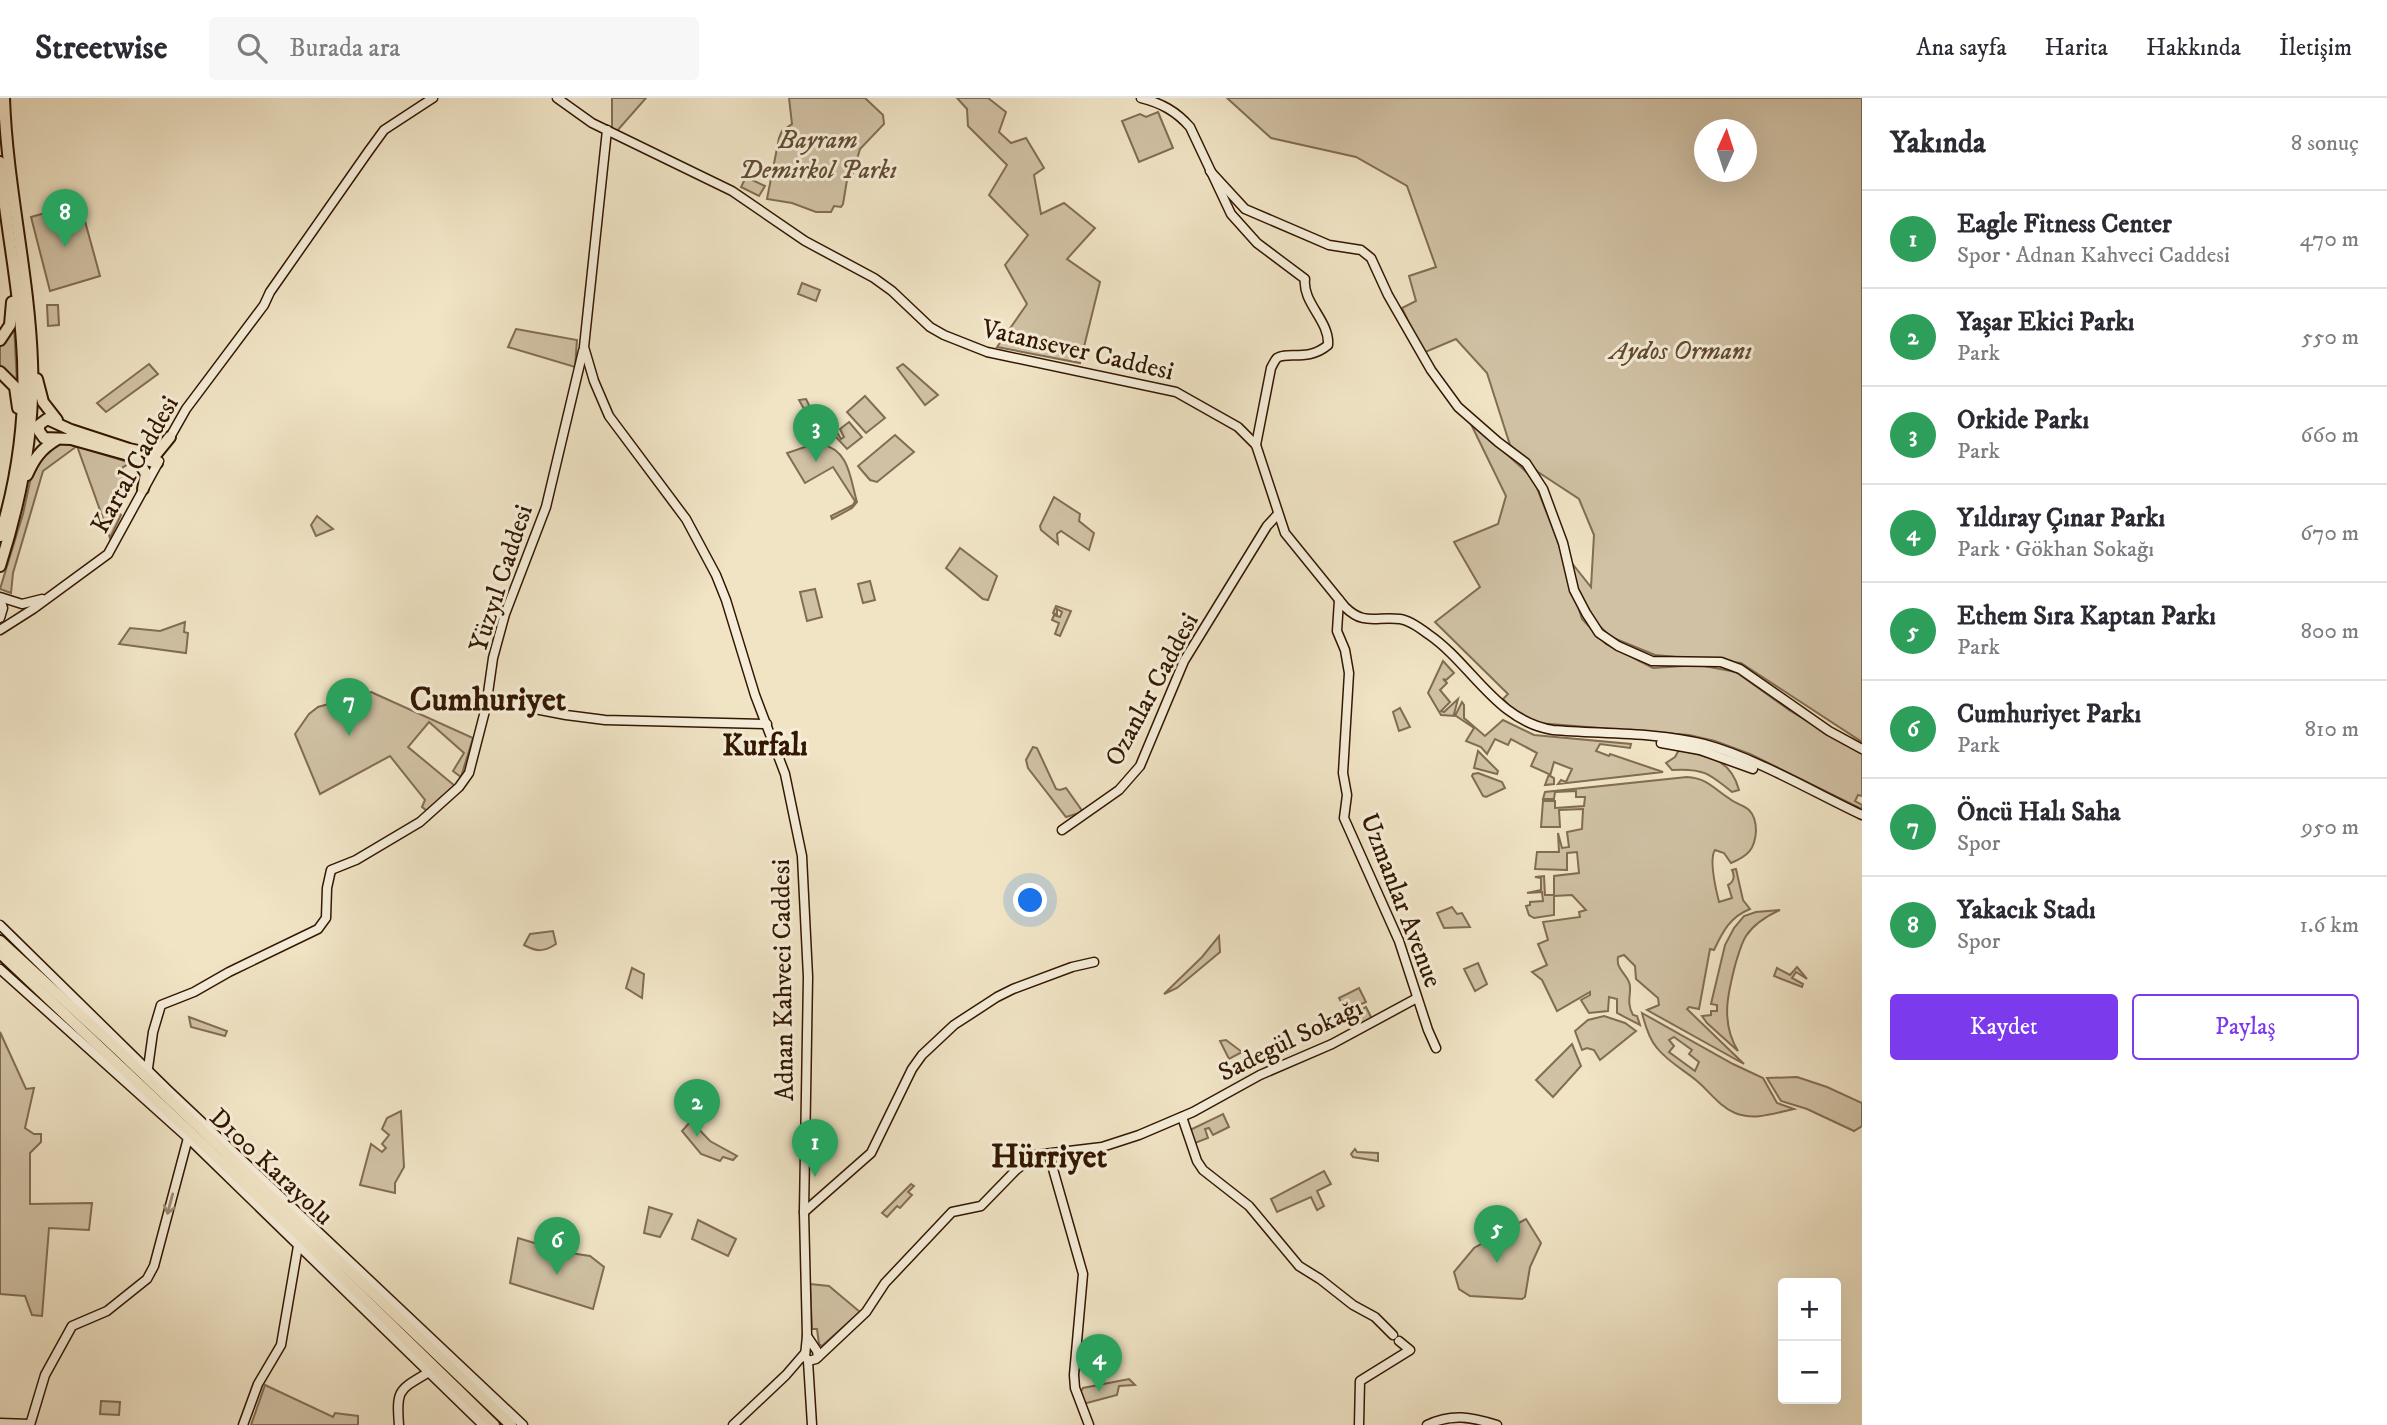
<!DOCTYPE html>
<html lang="tr">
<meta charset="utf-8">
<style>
body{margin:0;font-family:"IM FELL DW Pica",serif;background:#f7f7f7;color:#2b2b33}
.controls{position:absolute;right:21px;bottom:21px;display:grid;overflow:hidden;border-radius:7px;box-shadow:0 7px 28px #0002}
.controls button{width:63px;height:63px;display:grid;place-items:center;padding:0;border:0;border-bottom:2px solid #e1e1e2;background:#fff;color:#2b2b33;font:35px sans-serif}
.compass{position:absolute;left:1694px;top:21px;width:63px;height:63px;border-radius:50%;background:#fff;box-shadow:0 7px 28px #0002;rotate:3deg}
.you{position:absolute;left:1031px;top:803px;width:24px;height:24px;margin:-18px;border:5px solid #fff;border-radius:50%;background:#1a73e8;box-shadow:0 0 0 10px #1a73e833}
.badge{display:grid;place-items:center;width:46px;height:46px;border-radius:50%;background:#7c3aed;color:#fff;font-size:23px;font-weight:700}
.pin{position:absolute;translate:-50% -58px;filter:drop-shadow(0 2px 4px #0008)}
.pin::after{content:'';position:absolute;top:37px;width:24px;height:21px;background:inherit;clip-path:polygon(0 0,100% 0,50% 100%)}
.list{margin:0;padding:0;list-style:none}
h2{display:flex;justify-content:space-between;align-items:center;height:91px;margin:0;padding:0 28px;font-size:30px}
h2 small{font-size:23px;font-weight:400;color:#7c7c81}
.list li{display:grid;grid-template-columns:46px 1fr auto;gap:21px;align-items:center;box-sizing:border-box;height:98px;padding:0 28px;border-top:2px solid #e1e1e2}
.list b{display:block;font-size:26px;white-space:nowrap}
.list p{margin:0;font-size:23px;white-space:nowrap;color:#7c7c81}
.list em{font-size:23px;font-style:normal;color:#7c7c81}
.actions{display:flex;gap:14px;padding:21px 28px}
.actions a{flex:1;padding:16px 0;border:2px solid #7c3aed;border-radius:7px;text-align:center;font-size:24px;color:#7c3aed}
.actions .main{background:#7c3aed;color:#fff}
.icon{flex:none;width:38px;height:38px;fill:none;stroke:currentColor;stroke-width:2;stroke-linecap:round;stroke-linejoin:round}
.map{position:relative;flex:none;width:1862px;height:1327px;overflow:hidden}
header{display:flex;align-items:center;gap:42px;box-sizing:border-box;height:98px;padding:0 35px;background:#fff;border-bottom:2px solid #e1e1e2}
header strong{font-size:33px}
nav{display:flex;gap:38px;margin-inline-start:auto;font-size:24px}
.search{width:490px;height:63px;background:#f7f7f7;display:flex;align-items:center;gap:18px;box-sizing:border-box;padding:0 24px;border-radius:7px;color:#7c7c81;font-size:26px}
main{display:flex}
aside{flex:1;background:#fff}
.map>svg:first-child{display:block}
.green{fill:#d0c1a4;stroke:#826c52;stroke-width:2;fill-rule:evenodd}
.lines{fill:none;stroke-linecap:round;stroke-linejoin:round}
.secondary-casing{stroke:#331700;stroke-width:11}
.highway-casing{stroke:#331700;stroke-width:14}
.secondary{stroke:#f5edd9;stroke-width:8}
.highway{stroke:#f0e4c5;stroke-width:10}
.oneway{stroke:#9e8d77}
.labels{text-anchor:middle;stroke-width:6;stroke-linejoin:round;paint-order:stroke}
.park-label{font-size:26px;font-style:italic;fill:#624a31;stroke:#f5edd9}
.street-label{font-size:26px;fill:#331700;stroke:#f5edd9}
.quarter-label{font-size:30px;font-weight:bold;fill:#331700;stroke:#f5edd9}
.district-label{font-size:33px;font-weight:bold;fill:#331700;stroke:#f5edd9}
</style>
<header>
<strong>Streetwise</strong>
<div class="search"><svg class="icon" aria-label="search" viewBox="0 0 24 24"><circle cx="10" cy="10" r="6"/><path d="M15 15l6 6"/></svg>Burada ara</div>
<nav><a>Ana sayfa</a><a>Harita</a><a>Hakkında</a><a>İletişim</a></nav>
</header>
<main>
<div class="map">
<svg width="1862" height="1327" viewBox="0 0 1862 1327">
<rect width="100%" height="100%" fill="#f0e4c5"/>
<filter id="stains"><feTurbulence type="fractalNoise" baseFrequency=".00286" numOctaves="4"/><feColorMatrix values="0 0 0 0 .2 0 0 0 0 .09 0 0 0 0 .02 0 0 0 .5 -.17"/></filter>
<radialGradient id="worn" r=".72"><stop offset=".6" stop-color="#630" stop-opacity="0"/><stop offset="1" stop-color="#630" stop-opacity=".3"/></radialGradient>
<g class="green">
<path d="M612,0h34l-29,33 -5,-3z"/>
<path d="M789,0h76l18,17 1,9 -24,25 -7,24 -6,7 -4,24 -2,3 -7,-1 -3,6h-15l-24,-9 -25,-4 12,-61 3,-7 10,-7z"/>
<path d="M957,0h31l18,14 -7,20 12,11 15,-5 18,30 -10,7 7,39 23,-11 31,25 -28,31 33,23 -20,81 -83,-16 30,-43 -22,-39 23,-30 -39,-40 18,-30 -39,-39 -1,-17z"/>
<path d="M1227,0h635v644l-121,-79 -86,-8 -44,-18 -23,-22 -10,-26 -7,-27 20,25 3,-52 -15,-36 -41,-27 -28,-27 -23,-72 -31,-34 -33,14 -21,-45 14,-7 -7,-25 27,-9 -29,-81 -51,-29 -85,-19zM1704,32h42v42h-42z"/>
<path d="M1158,14l15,36 -34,14 -17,-41 18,-7 6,3z"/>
<path d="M746,79l19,9 -6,10 -18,-9z"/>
<path d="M80,105l20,73 -50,15 -19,-74z"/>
<path d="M802,185l18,7 -4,11 -18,-7z"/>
<path d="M47,207h11l1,20 -11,1z"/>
<path d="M14,226l3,60 -17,-16v-22l10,-11z"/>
<path d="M516,231l61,11 -2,27 -67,-20z"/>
<path d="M149,266l9,10 -52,38 -9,-9z"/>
<path d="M903,266l35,31 -13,10 -28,-37z"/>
<path d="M865,298l20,22 -19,15 -19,-21z"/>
<path d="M806,301l13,27 -10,8 -5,-16 4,-2 -9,-16z"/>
<path d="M1469,322l64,58 24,61 25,80 24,25 47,24 46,-3 37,7 53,38 73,44v42l-4,-1 -3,6 7,4v4l-112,-55 -35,-13 -26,-6 -152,-12 -19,-8 -15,-16 5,-5 -73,-72 45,-35 -26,-45 44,-18 8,-28z"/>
<path d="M849,324l13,15 -15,12 -12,-13 3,-2 3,5 3,-2 -4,-8z"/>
<path d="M895,337l19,17 -37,30 -7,-2 -12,-14z"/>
<path d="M63,344l68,21 -8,4 -2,7 3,6 -11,19 1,9 7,7 -11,23 -33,-92 -34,25 -30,102 -2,20 -11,-4 23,-75 10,-46 15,-21z"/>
<path d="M821,346c29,6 29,35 36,58l-5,6 -20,11 -1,-3 22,-11 2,-4 -22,-34 -28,16 -18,-30 24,-8z"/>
<path d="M1054,399l26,17 -1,7 15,12 -5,17 -28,-19 -4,3 1,10 -17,-14 -1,-4z"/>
<path d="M317,418l16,13 -17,7 -5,-11z"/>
<path d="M960,450l37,28 -9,24 -5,-1 -37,-31z"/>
<path d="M870,483l5,19 -12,3 -5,-19z"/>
<path d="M815,491l7,28 -15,4 -7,-29z"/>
<path d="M1056,508l15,5 -11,25 -5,-2 4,-11 -7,-3 2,-5 6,2 2,-5 -5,-3v6l-4,-2z"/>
<path d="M185,524l-1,10 4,1 -2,20 -67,-9 11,-16 30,3z"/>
<path d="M1443,563l11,12 -8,7 -3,-1 4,4 -7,7 10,12 -9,9 3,1 14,-13 -4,15h2l6,-12 2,3v13l21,18 18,-16 31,15 97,9 -1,4 -30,-4 -4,7 13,5 1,-2 53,18 -105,12 3,-4 5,2 6,-13 -18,-7 -4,14 4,2v6l-9,1 4,-11 -18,-8 6,-13 -26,-14 -3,6 -13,-6 -8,15 -6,-7 -15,-6 8,-13 -18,-12 -15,-1 -13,-22z"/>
<path d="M371,594l102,46 -12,39 -8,-6 11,-18 -35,-31 -21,25 47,39 -28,25 -5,-4 3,-7 -35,-44 -70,38 -25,-60 14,-20 9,-7z"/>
<path d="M1400,610l10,19 -11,4 -6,-19z"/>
<path d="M1033,649l4,1 19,41 4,1 6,-2 17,24 -17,5 -38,-49 -2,-8z"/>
<path d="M1679,652c29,7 51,7 60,40l-7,2c-23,-19 -30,-24 -60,-22l-6,-7 9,-6z"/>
<path d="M1478,653l20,20 -1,3 -23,-6z"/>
<path d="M1478,675l24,9 3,6 -19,9 -3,-1 -11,-20 1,-2z"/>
<path d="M1687,679c20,1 27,12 43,22 6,5 14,6 19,11 6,6 7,13 7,21 -1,18 -8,25 -25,32l-7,-10 -9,-3c-6,9 1,40 4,52l13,-4 -4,-13c6,-3 7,-9 4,-15l4,-1 7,31 7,9c-20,8 -27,22 -36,41l-4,-1 -11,60 -10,-2 -2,2 57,55 -97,-54 12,-5 -1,-7 -22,-19 -1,-13 -11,-11 -6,2c-2,12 7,15 11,25 4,9 -4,19 4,33l4,1 3,9 -23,-12v-14l-8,-2 -1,14 -19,2 -8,-13 9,-5v-3l-33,19 -15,-31 -10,-8 15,-7 -9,-21 10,-4 -5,-18 37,-5 -1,-5 7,-2 -14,-15 -18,1v19l-20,3 -5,-3 -3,-9 4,-1v-3l13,-1 -1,-9 -15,1 14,-3v-12l-6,-1 9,-1 1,19h9v-19l25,-3 -2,-21 -10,1v17l-32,-1 2,-17h22l-1,-19 4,15 7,-1 -2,-15 15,-3 1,-20 -24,1 1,17h-19l2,-26h12v7l29,-2 1,-9h-9v-6l-21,1 -1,7h-11l2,-7z"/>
<path d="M1452,809l5,7 5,-1 8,14 -26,1 -7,-15z"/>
<path d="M1780,812c-13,6 -26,14 -34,26 -5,8 -7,17 -10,26 -8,30 -16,60 2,89l-31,-28 -5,-7 9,-1v-4h6v-6l-6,-1 14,-59 9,-17 10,-12 12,-4z"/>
<path d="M553,833l3,13c-12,8 -19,8 -32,1l6,-11z"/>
<path d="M1219,838l1,16 -43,36 -13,6 38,-37z"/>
<path d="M1478,865l9,21 -12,7 -11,-22z"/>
<path d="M1797,869l10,12 -11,-7 -4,6 11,6 -1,3 -28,-11 3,-8 13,7z"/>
<path d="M632,870l12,6 -2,24 -16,-10z"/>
<path d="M1359,890l7,14 -20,9 -7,-13z"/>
<path d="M1366,909l6,12 -19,8 -4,-10z"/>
<path d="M1642,915l91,51 30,14 14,25 17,6c-19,4 -39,12 -59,4 -15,-6 -26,-22 -38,-32 -10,-9 -29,-19 -40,-33 -8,-9 -12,-23 -15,-35zM1674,939l18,13 -3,4 10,8 -4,9 -26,-19 5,-6 -5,-6z"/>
<path d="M1604,918l21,7 11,8 -36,29 -6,-10 -7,-2 -5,2 -7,-19 13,-11z"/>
<path d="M189,919l38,14 -2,5 -34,-9z"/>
<path d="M0,934l26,57 8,-1 -9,40 9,6h7v8l-11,11v51l62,-1 -3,27 -40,-2 -7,88 -10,-1 -7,-19 -25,-2z"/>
<path d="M1226,942l16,12 -13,7 -9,-18z"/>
<path d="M1572,946l9,22 -28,31 -17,-17z"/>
<path d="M1797,979l30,10 35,16v23l-8,5 -47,-22 -26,-8 -14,-23z"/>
<path d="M401,1013l3,56 -9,16v10l-35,-8 11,-41 11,8 4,-4 -4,-4 7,-9 -7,-6 5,-11z"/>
<path d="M1223,1016l6,13 -16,8 -4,-7 -4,1 3,9 -13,5 -5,-13z"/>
<path d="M691,1023l19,20 27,15 -4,4 -10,-3 -3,4 -19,-7 -19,-23z"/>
<path d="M1355,1051l2,3 21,1v8l-25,-4 -2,-3z"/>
<path d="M1324,1073l7,13 -14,7 7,15 -7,4 -6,-13 -34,15 -6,-13z"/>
<path d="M911,1086l3,2 -6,6 4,3 -12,13 -3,-2 -10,11 -5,-4z"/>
<path d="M649,1109l23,7 -12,23 -16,-4z"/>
<path d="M1526,1121l15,24 -11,24 -5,30 -3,2 -52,-3 -11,-7 -5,-17 20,-24z"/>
<path d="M698,1122l38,19 -8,17 -36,-17z"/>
<path d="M518,1140l46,14 26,4 14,11 -11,42 -83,-26z"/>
<path d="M810,1186l19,2 31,26 -38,34 -3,-2 -2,-15h-5z"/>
<path d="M1129,1281l6,6 -16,1 -2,9 -34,9 -3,-11 3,-5z"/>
<path d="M265,1287l68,32 2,-4 23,3v9h-107z"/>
<path d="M101,1303l19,1 -1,13 -19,-1z"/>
</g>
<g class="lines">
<g class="secondary-casing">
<g id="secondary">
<path d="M557,0l35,25 140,68 73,50 69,37 18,13 38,36 14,8 43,17 189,40 62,35 18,18 29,88 60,74c19,19 31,9 55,12 9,1 20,9 28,15 44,30 68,87 125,96 49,4 103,2 151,14 52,14 109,48 158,71"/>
<path d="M1141,0c20,5 35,13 49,29l41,87 26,29 48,36c-3,24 25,42 23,66 -20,17 -41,6 -51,13 -2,2 -5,8 -6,10l-15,77"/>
<path d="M607,32l-23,217 10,34 15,35 77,103 30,56 10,25 29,95 30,79 17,82 6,121 -4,235 3,124 -2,20 3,5 4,64"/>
<path d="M1210,73l35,38 84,36 32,5 10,8 17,37 43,75 27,37 40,35 28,21 17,26 20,54 11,47 12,23 13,20 19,13 34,15 69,1 19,7 89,62 33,18"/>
<path d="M169,341l17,-30 78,-104 6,-13 98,-140 16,-22 49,-32"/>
<path d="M0,499l22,7 20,-5"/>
<path d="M0,501l3,9 -3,10"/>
<path d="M1339,502l-2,31 8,19 4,23 -6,100 4,22 -3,23 55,123 29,89 8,18"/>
<path d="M0,532l33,-21 75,-55 51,-93"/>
<path d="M488,602l78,15 39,5 162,4"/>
<path d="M1661,645l39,7 53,19"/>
<path d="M1062,732l57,-40 21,-24 44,-105 83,-135 11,-12"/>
<path d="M0,827l168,165 355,335"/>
<path d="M0,871l188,169 295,287"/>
<path d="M148,970l5,-36 8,-27 33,-13 35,-20 89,-43 8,-11 1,-30 4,-18 25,-10 64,-38 39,-35 10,-14 17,-66 7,-49 12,-44 41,-107 37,-156"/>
<path d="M1182,1019l15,44 6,9 46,36 50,60 21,13 33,26 22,12 18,18"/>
<path d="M1049,1057l34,119 -9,101 1,13 14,37"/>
<path d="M804,1114l67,-59 41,-84 10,-14 32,-30 43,-28 16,-8 59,-22 22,-5"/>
<path d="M807,1238l10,15 1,6"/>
<path d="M808,1263l8,-2 50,-47 19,-29 67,-71 29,-6 35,-36 19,-15 67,-8 37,-12 54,-23 67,-37 72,-31 85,-46"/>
<path d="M0,1325l30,1"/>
<path d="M30,1327l15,-50 27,-49 35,-15 40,-32 7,-13 34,-128"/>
<path d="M243,1327l15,-41 23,-39 17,-99"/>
<path d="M399,1327c-3,-36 0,-35 30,-53"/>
<path d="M733,1327l53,-50 19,-22"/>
<path d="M1359,1327l1,-44 50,-31 -11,-9"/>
<path d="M1427,1327c25,-12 44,-8 70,0"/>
</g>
</g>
<g class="highway-casing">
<g id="highway">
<path d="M0,64c5,60 18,119 22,180 5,66 -3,131 -22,194"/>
<path d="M0,242l10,-15 2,-23"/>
<path d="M0,274l15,15 3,21"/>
<path d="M37,281l6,23 14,18"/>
<path d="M47,321l24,11 58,19 23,5 5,9 -86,-24 -27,-1 -5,-7v-6z"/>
<path d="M152,356l5,-1 13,-16"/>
<path d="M133,362l8,5 5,9 -3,15"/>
<path d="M27,377c7,-16 14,-26 29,-35"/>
<path d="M0,468c21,-66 35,-135 32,-204 -3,-88 -25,-175 -28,-264"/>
<path d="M0,843l114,105 397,379"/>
<path d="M0,855l298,281 196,191"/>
</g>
</g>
<use href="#secondary" class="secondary"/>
<use href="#highway" class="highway"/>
</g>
<defs><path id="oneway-shaft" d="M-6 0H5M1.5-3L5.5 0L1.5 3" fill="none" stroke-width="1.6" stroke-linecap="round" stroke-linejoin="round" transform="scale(1.75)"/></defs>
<use class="oneway" href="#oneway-shaft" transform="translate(170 1106) rotate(105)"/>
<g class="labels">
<g class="park-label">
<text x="818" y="50">Bayram<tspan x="818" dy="30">Demirkol Parkı</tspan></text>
<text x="1681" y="261">Aydos Ormanı</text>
</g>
<g class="street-label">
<text transform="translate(1078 251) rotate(13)" y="9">Vatansever Caddesi</text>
<text transform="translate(134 366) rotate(-61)" y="9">Kartal Caddesi</text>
<text transform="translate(500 480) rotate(-72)" y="9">Yüzyıl Caddesi</text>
<text transform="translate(1151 591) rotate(-62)" y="9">Ozanlar Caddesi</text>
<text transform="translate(1402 802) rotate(69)" y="9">Uzmanlar Avenue</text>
<text transform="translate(782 882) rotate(-91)" y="9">Adnan Kahveci Caddesi</text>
<text transform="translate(1290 941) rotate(-26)" y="9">Sadegül Sokağı</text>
<text transform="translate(272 1068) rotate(43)" y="9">D100 Karayolu</text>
</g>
<g class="quarter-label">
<text x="765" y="657">Kurfalı</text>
</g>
<g class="district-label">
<text x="488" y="612">Cumhuriyet</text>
<text x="1049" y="1069">Hürriyet</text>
</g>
</g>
<rect width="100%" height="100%" filter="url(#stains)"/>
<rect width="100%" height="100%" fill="url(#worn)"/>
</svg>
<div class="controls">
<button>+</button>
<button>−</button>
</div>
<svg class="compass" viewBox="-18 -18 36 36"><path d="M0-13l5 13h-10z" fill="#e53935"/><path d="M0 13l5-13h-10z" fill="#7c7c81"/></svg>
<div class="you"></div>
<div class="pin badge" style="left:815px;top:1079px;background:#2e9e5b">1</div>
<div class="pin badge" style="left:697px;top:1039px;background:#2e9e5b">2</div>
<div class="pin badge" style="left:816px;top:364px;background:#2e9e5b">3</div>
<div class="pin badge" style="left:1099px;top:1294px;background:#2e9e5b">4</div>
<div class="pin badge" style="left:1497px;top:1165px;background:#2e9e5b">5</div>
<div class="pin badge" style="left:557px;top:1177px;background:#2e9e5b">6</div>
<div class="pin badge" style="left:349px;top:638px;background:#2e9e5b">7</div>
<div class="pin badge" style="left:65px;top:149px;background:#2e9e5b">8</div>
</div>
<aside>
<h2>Yakında<small>8 sonuç</small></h2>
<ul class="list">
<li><span class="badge" style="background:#2e9e5b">1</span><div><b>Eagle Fitness Center</b><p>Spor · Adnan Kahveci Caddesi</p></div><em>470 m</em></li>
<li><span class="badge" style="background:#2e9e5b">2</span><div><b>Yaşar Ekici Parkı</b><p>Park</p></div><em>550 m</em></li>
<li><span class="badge" style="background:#2e9e5b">3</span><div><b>Orkide Parkı</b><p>Park</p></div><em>660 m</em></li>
<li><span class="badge" style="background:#2e9e5b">4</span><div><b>Yıldıray Çınar Parkı</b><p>Park · Gökhan Sokağı</p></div><em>670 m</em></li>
<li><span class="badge" style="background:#2e9e5b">5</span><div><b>Ethem Sıra Kaptan Parkı</b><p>Park</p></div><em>800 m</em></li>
<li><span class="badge" style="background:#2e9e5b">6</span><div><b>Cumhuriyet Parkı</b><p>Park</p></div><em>810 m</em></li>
<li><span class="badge" style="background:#2e9e5b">7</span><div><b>Öncü Halı Saha</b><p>Spor</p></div><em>950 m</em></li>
<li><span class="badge" style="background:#2e9e5b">8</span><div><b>Yakacık Stadı</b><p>Spor</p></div><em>1.6 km</em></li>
</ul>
<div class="actions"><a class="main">Kaydet</a><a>Paylaş</a></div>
</aside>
</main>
